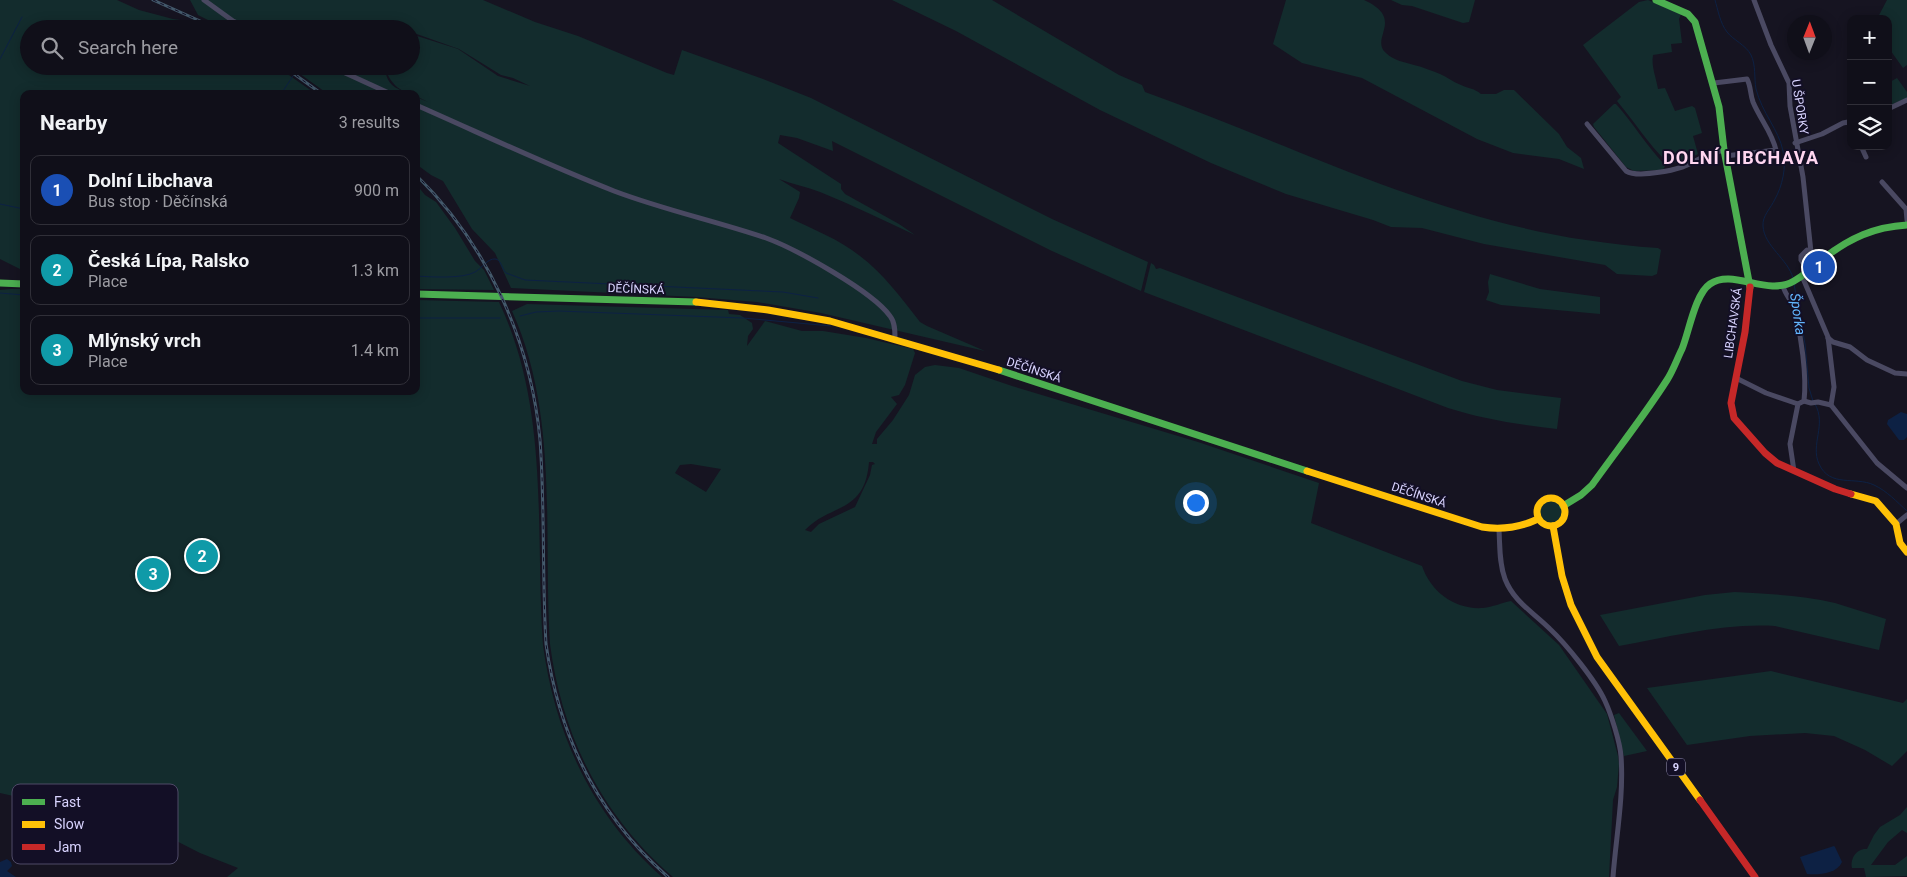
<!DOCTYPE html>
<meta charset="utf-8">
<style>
body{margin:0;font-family:Roboto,sans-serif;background:#191822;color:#f1f3f6}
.controls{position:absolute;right:15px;top:15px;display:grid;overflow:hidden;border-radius:10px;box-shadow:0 2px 12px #0003}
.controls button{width:45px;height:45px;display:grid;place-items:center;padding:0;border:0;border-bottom:1px solid #302f38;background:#100f19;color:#f1f3f6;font:25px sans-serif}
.compass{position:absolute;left:1787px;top:15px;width:45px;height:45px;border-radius:50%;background:#100f19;box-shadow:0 2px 12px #0003;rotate:1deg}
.you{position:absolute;left:1195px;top:502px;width:18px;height:18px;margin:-12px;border:4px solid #fff;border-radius:50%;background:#1a73e8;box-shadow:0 0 0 8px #1a73e833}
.badge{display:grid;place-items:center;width:32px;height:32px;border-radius:50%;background:#7c3aed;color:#fff;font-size:16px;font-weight:700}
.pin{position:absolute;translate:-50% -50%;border:2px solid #fff;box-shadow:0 1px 5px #0006}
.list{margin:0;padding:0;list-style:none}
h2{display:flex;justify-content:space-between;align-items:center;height:65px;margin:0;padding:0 20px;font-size:21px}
h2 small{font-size:16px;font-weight:400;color:#9c9ca2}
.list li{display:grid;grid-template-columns:32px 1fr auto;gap:15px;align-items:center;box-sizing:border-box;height:70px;margin:0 10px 10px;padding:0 10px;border:1px solid #302f38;border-radius:10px}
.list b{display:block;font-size:19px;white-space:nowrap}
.list p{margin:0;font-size:16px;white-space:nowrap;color:#9c9ca2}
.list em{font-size:16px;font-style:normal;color:#9c9ca2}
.icon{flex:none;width:28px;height:28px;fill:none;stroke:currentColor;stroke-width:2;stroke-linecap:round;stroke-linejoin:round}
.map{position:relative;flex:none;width:1907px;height:877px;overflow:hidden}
.search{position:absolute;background:#100f19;box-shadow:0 2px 12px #0003;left:20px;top:20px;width:400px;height:55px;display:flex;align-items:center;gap:12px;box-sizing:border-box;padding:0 18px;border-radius:28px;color:#9c9ca2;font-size:19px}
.panel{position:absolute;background:#100f19;box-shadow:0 2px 12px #0003;left:20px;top:90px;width:400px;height:305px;border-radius:10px}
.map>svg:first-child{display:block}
.green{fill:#132c2d;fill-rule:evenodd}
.water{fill:#0d2144}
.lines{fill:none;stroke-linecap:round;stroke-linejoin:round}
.stream{stroke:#0d2144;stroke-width:1}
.street{stroke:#4a4962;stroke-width:5}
.fast{stroke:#4caf50;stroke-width:7}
.slow{stroke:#ffc107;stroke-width:7}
.jam{stroke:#c62828;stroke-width:7}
.rail-casing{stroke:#43596b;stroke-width:3}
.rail{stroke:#130f26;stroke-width:1;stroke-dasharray:4;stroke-linecap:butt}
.labels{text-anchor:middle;stroke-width:4;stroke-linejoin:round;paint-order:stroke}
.shield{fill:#130f26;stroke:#9e99be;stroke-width:1}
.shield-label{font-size:11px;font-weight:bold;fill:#d9d4ff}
.street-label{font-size:12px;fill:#d9d4ff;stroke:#130f26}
.water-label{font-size:14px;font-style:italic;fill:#62b6ff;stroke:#130f26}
.district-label{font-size:18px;font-weight:bold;letter-spacing:1px;fill:#ffd6f0;stroke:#130f26}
.key{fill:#130f26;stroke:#4e4a67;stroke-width:1}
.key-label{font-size:14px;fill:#d9d4ff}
</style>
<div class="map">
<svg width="1907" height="877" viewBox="0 0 1907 877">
<rect width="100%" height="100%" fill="#161421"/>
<g class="green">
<path d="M0,0h117l22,10 34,9 22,3 14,7h-180v37h247l40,28h-292v177l-24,-12z"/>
<path d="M190,0h293l52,22 43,14 89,37 7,2 8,-25 81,29 48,19 241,121 96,43 -7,29 -89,-40 -220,-110 1,10 -36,-13 -17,-3 -2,8 63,41v5l4,5 54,30 16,11c-32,-15 -63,-30 -95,-43 -13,-5 -28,-8 -41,-13l21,13 -1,6 -9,20 -2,-1c24,12 51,22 72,39 24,18 42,43 60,66l7,4 58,25 -164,-38 -64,-11 -61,-5 -185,-9 -16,-35 -23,-24 -29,-48 -12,-6 -15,-11v-67l12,5 -12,-6v-2c-16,0 -28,-13 -31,-28h26v-32l47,15 40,27 32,10 -17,-8 -12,-3 -42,-26 -48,-17v-3h-185l-28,-14z"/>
<path d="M892,0h100l127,75 23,10 3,7c146,52 286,125 441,148 24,3 48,7 72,8l3,2 -4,24 -5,2 -35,-2 -12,-9 -121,-21 -62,-16 -31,-1 -18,-7 -87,-26 -75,-31 -111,-53 -144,-79z"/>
<path d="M1286,0h78c42,19 5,38 22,53 8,8 19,9 28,12 9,2 18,6 26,9 7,3 13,8 21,11 8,4 13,3 20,9h15l8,-4h10l45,44 8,13 14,11 3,11 -25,-10 -46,-6 -36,-14 -115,-61 -60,-15 -29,-19z"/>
<path d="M1391,0h84l-6,22 -6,1 -51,-17 -10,-1z"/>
<path d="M1648,0l33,14 -2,5 3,24 -11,1 1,8 -19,3c-2,11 3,22 5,34l7,-1 10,23 17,-5 3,2 7,25 -9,3 5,18 -19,10 -5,-2h-7c-19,-18 -33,-41 -50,-61l4,-4 -38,-52 56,-43z"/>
<path d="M1887,0h20v65l-4,3 -15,-21v-28h-11z"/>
<path d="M289,66h95c4,20 8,20 25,28h-81z"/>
<path d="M1897,78l10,14v6l-19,8v-23z"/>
<path d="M1614,104h2c17,19 30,41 47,59l2,3 -2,4 -29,1 -8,-4 -32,-40 -1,-3z"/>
<path d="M416,184l9,11 11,7 19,26 20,33 9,9 10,20 -78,-1z"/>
<path d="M1151,263l3,2 2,4 4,-1 302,113 35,9 64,8 -4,31c-37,-4 -74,-10 -109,-21l-304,-116z"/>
<path d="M1490,274l50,15 60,8v17l-99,-9 -15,-5 3,-8 -1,-10z"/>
<path d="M11,289h13v102h392v-91l83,2c51,108 36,227 44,343 12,90 50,171 119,232h-435l11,-9 -38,-15 -53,-27 -147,-33v-503z"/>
<path d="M527,304l201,6 1,4 11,1 12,8 1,6 -5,7 -1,10 18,-25 37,10h21l43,7 47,11 2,4 -10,32 -6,10 -8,2 6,7 -21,28 -4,12h5v-5l16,-19 16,-25 6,-20 10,-8 10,-2 24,3 53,18 186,56 121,41 -8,40 111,43c9,26 33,44 61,42 10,-1 18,-5 28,-7l48,44 48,69 11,42 1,8 -2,23 -4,13 -4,77h-936c-71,-61 -111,-141 -123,-233 -7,-111 9,-229 -38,-333zM869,462h4l2,2 -3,1 -2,10 -15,32 -36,17 -8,8 -6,-2c26,-27 60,-16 64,-68zM691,464l30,5 -15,23 -31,-19 5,-8z"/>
<circle cx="1551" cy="512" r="11"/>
<path d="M1735,592c33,2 67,3 100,11 17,5 34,11 51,16l-7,31 -104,-24c-52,-3 -105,11 -156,20l-19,-31 105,-20z"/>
<path d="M1771,671l132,32 4,-4v52l-15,15 -27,-16 -31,-14 -29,-3 -55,3 -63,9 -40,-57z"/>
<path d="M1619,713l28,38 -23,5 -10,-41z"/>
<path d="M1907,807v26l-5,-3 -14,12 -17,23h24l12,-9v20l-41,1 -2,-9h-12c-2,-10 5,-20 15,-19l7,-14 6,-8 20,-12z"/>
</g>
<g class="water">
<path d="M1901,412l6,2v23l-3,3h-5l-12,-16 1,-4z"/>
<path d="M1834,846l1,1 7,15c-5,12 -24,13 -35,12l-7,-17z"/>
<path d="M7,859l4,3 1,4 -5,5 9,6h-16v-15z"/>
</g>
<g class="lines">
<g class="stream">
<path d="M1715,0c3,10 5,23 12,32 6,8 19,13 24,23 5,10 3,23 5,34 6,24 23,41 27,62 4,15 -1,36 -8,48 -4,9 -13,17 -12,27 1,20 25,33 30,52"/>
<path d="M0,59l22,-42"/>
<path d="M296,72l1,-2"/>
<path d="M281,94l12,-18"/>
<path d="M0,204l24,5"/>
<path d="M416,276c15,1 47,3 59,-4 6,-3 13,-14 20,-13 6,0 7,10 11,14l19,7 258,12 35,6"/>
<path d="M1794,284l11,60 4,44 4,13"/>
<path d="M0,293l24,2"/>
<path d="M520,316l16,-4 23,-1 184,7 88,8"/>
<path d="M416,318h84"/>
<path d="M1815,404c12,21 -5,40 4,60 11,24 36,12 55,21 13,6 23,17 33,26"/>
</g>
<g class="street">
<path d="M204,0l29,21 16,8"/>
<path d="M1754,0l17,45 18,38 1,23 13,71 8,75"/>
<path d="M330,66l61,28"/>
<path d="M1714,83l33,-4c4,7 3,15 6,23 7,17 19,30 23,48l-51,6"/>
<path d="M416,105c66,29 131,60 198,86 50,19 102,30 152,47 30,11 106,53 124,78 5,6 5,15 5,22"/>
<path d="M1888,109l19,-9"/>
<path d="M1587,124l39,47c5,3 9,3 15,3 16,-1 36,-3 50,-11 12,-6 19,-10 33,-13"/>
<path d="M1795,143l27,-9 21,-11 5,-1 3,4"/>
<path d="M1861,146l5,11"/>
<path d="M1882,182l24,27 1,11"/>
<path d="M1808,271l-7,-11v-4l6,-6 4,2 9,9"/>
<path d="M1802,276l26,61 6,50 -3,18 46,58 30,25"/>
<path d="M1783,286c2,9 10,16 12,24 6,26 12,65 9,91l-6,3 -8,40 4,27"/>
<path d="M1828,338l5,4 17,5 17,13 28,13 12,1"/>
<path d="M1736,378l30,15 32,11"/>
<path d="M1804,401l7,2 7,-1 13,3"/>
<path d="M1896,524l11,-9"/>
<path d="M1499,530c1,16 0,33 6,49 9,23 28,33 45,50 16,15 46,52 55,72 6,13 15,41 16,55 3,40 -5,81 -8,121"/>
</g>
<g class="fast">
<path d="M1656,0l32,14 7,8 24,85 5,43 26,137"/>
<path d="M0,283l24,1"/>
<path d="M416,294l280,8"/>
<path d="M999,370l308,101"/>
<path d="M1563,506l18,-11 11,-10c25,-35 52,-69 75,-105 6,-9 10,-21 15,-31 7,-17 13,-55 28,-65 23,-16 57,13 84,-3 11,-6 21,-15 30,-23 26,-20 50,-31 83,-33"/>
</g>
<g class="slow">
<path d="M696,302l72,8 62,11 169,49"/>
<path d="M1307,471l175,56c20,3 37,1 56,-8"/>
<path d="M1851,494l25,7 20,23 4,19 7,9"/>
<circle cx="1551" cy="512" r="14"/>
<path d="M1553,526l9,50 9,29 26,52 103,143"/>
</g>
<g class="jam">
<path d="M1750,287l-5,45 -14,71 3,15 31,35 12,10 58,26 16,5"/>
<path d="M1700,800l55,77"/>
</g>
<g class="rail-casing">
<g id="rail">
<path d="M153,0l65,29"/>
<path d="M283,66l39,28"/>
<path d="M416,175c71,69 115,166 124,265 5,68 2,136 6,204 13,92 51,171 122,233"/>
</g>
</g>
<use href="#rail" class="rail"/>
</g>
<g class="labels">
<rect class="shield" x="1667" y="758.5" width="18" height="17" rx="4"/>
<g class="shield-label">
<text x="1676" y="771">9</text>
</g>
<g class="street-label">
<text transform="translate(1800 107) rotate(81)" y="4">U ŠPORKY</text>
<text transform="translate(636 289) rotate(2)" y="4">DĚČÍNSKÁ</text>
<text transform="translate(1733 323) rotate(-82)" y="4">LIBCHAVSKÁ</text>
<text transform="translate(1034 370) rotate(18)" y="4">DĚČÍNSKÁ</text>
<text transform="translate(1419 495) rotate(18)" y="4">DĚČÍNSKÁ</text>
</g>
<g class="water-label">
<text transform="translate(1798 314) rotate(82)" y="5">Šporka</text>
</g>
<g class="district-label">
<text x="1741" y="164">DOLNÍ LIBCHAVA</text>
</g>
</g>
<rect x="12" y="784" width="166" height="80" rx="8" class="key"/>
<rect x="22" y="799" width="23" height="6" fill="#4caf50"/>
<rect x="22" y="821" width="23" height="7" fill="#ffc107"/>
<rect x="22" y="844" width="23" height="6" fill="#c62828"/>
<g class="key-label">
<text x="54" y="807">Fast</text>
<text x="54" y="829">Slow</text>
<text x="54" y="852">Jam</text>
</g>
</svg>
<div class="controls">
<button>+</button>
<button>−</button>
<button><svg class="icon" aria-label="layers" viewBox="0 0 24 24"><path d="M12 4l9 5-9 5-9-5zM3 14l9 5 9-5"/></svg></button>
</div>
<svg class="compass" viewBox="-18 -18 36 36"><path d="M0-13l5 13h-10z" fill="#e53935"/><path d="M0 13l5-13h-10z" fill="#9c9ca2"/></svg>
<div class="you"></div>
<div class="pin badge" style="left:1819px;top:267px;background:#1a4fb4">1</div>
<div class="pin badge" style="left:202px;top:556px;background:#0f9aa8">2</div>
<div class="pin badge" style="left:153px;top:574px;background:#0f9aa8">3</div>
<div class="search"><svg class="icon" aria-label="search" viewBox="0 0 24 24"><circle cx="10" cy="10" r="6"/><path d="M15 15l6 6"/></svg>Search here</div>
<section class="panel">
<h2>Nearby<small>3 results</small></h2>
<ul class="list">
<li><span class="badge" style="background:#1a4fb4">1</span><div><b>Dolní Libchava</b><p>Bus stop · Děčínská</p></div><em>900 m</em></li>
<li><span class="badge" style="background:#0f9aa8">2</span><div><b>Česká Lípa, Ralsko</b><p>Place</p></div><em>1.3 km</em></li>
<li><span class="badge" style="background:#0f9aa8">3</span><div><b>Mlýnský vrch</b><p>Place</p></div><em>1.4 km</em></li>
</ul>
</section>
</div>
